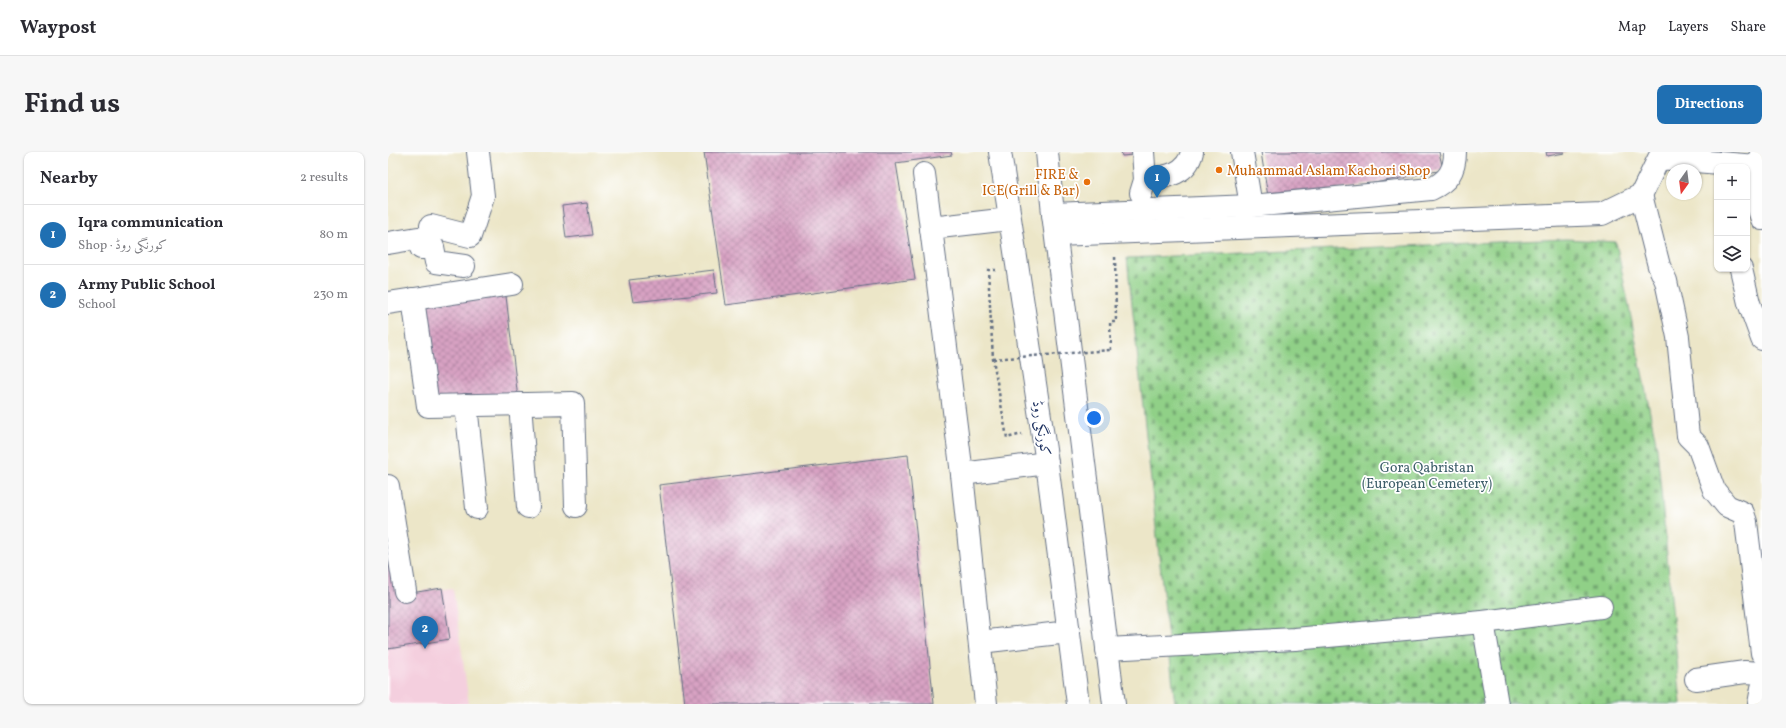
<!DOCTYPE html>
<meta charset="utf-8">
<style>
body{margin:0;font-family:Vollkorn,Amiri,serif;background:#f7f7f7;color:#2b2b33}
.controls{position:absolute;right:12px;top:12px;display:grid;overflow:hidden;border-radius:8px;box-shadow:0 1px 3px #0004}
.controls button{width:36px;height:36px;display:grid;place-items:center;padding:0;border:0;border-bottom:1px solid #e1e1e2;background:#fff;color:#2b2b33;font:20px sans-serif}
.compass{position:absolute;left:1278px;top:12px;width:36px;height:36px;border-radius:50%;background:#fff;box-shadow:0 1px 3px #0004;rotate:194deg}
.you{position:absolute;left:706px;top:266px;width:14px;height:14px;margin:-10px;border:3px solid #fff;border-radius:50%;background:#1a73e8;box-shadow:0 0 0 6px #1a73e833}
.badge{display:grid;place-items:center;width:26px;height:26px;border-radius:50%;background:#1f6fb2;color:#fff;font-size:13px;font-weight:700}
.pin{position:absolute;translate:-50% -33px;filter:drop-shadow(0 1px 2px #0008)}
.pin::after{content:'';position:absolute;top:21px;width:14px;height:12px;background:inherit;clip-path:polygon(0 0,100% 0,50% 100%)}
.list{margin:0;padding:0;list-style:none}
h2{display:flex;justify-content:space-between;align-items:center;height:52px;margin:0;padding:0 16px;font-size:17px}
h2 small{font-size:13px;font-weight:400;color:#7c7c81}
.list li{display:grid;grid-template-columns:26px 1fr auto;gap:12px;align-items:center;box-sizing:border-box;height:60px;padding:0 16px;border-top:1px solid #e1e1e2}
.list b{display:block;font-size:15px;white-space:nowrap}
.list p{margin:0;font-size:13px;white-space:nowrap;color:#7c7c81}
.list em{font-size:13px;font-style:normal;color:#7c7c81}
.icon{flex:none;width:22px;height:22px;fill:none;stroke:currentColor;stroke-width:2;stroke-linecap:round;stroke-linejoin:round}
.map{position:relative;flex:none;width:1374px;height:552px;overflow:hidden;border-radius:8px}
header{display:flex;align-items:center;gap:24px;box-sizing:border-box;height:56px;padding:0 20px;background:#fff;border-bottom:1px solid #e1e1e2}
header strong{font-size:19px}
nav{display:flex;gap:22px;margin-inline-start:auto;font-size:14px}
.intro{display:flex;align-items:center;justify-content:space-between;box-sizing:border-box;height:96px;padding:0 24px}
h1{margin:0;font-size:28px}
.button{padding:10px 18px;border-radius:8px;background:#1f6fb2;color:#fff;font-size:14px;font-weight:700}
main{display:flex;gap:24px;padding:0 24px}
aside{flex:1;background:#fff;border-radius:8px;box-shadow:0 1px 3px #0004}
.map>svg:first-child{display:block}
.built{fill:#f4cfde}
.cemetery{fill:url(#cemetery-stones);stroke:#568072}
.building{fill:url(#building-cross-hatch)}
.lines{fill:none;stroke-linecap:round;stroke-linejoin:round}
.minor-casing{stroke:#646f83;stroke-width:24}
.major-casing{stroke:#646f83;stroke-width:24}
.path{stroke:#646f83;stroke-width:2.5;stroke-dasharray:3 3;stroke-linecap:butt}
.minor{stroke:#fff;stroke-width:22}
.major{stroke:#fff;stroke-width:22}
.path-bridge{stroke:#646f83;stroke-width:2.5;stroke-dasharray:3 3;stroke-linecap:butt}
.food-dot{fill:#e8710a;stroke:#fff;stroke-width:1.5}
.labels{text-anchor:middle;stroke-width:3.5;stroke-linejoin:round;paint-order:stroke}
.food-label{font-size:14px;fill:#c56008;stroke:#fff;text-anchor:start}
.street-label{font-size:14px;fill:#1b2f5e;stroke:#fff}
.park-label{font-size:14px;fill:#3e5f6a;stroke:#fff}
</style>
<header>
<strong>Waypost</strong>
<nav><a>Map</a><a>Layers</a><a>Share</a></nav>
</header>
<div class="intro"><h1>Find us</h1><a class="button">Directions</a></div>
<main>
<aside>
<h2>Nearby<small>2 results</small></h2>
<ul class="list">
<li><span class="badge">1</span><div><b>Iqra communication</b><p>Shop · کورنگی روڈ</p></div><em>80 m</em></li>
<li><span class="badge">2</span><div><b>Army Public School</b><p>School</p></div><em>230 m</em></li>
</ul>
</aside>
<div class="map">
<svg width="1374" height="552" viewBox="0 0 1374 552">
<defs>
<pattern id="cemetery-stones" width="16" height="16" patternUnits="userSpaceOnUse"><rect width="16" height="16" fill="#90d087"/><path d="M2 7V4a2 2 0 0 1 4 0v3zM10 15v-3a2 2 0 0 1 4 0v3z" fill="#75a972"/></pattern>
<pattern id="building-cross-hatch" width="8" height="8" patternUnits="userSpaceOnUse"><rect width="8" height="8" fill="#d8a2c3"/><path d="M0 0l8 8M0 8l8-8" fill="none" stroke="#ae84a2"/></pattern>
</defs>
<rect width="100%" height="100%" fill="#fff"/>
<filter id="ink" filterUnits="userSpaceOnUse"><feTurbulence type="fractalNoise" baseFrequency=".025" numOctaves="2"/><feDisplacementMap in="SourceGraphic" scale="8" xChannelSelector="R" yChannelSelector="G"/><feConvolveMatrix kernelMatrix="1 2 1 2 8 2 1 2 1" color-interpolation-filters="sRGB"/></filter>
<filter id="wash" filterUnits="userSpaceOnUse"><feTurbulence type="fractalNoise" baseFrequency=".012" numOctaves="4" result="noise"/><feDisplacementMap in="SourceGraphic" scale="16" xChannelSelector="R" yChannelSelector="G"/><feGaussianBlur stdDeviation="0.9" result="paint"/><feColorMatrix in="noise" values="0 0 0 0 0 0 0 0 0 0 0 0 0 0 0 0 0 1.4 0 .05"/><feComposite in="paint" operator="in"/></filter>
<g filter="url(#wash)">
<rect width="100%" height="100%" fill="#ece6c8"/>
<path class="built" d="M0,333l17,109 48,-6 16,116h-81z"/>
<path class="cemetery" d="M1178,87l50,3 41,206 24,256h-506l-48,-446z"/>
<g id="blocks">
<g class="building">
<path d="M316,0h247l1,3 -56,8 19,116 -189,26z"/>
<path d="M733,0h11l1,3 -11,1z"/>
<path d="M873,0h178l4,18 -174,33z"/>
<path d="M1158,0h19v1l-18,3z"/>
<path d="M199,51l5,32 -26,3 -4,-32z"/>
<path d="M326,118l3,23 -84,9 -4,-22z"/>
<path d="M118,144l12,103 -88,3 -8,-101z"/>
<path d="M520,303l26,249h-249l-26,-219z"/>
<path d="M0,387l17,55 37,-6 8,51 -62,10z"/>
</g>
</g>
</g>
<g filter="url(#ink)">
<use href="#blocks" fill-opacity="0" stroke="#646f83" stroke-width="1"/>
<g class="lines">
<g class="minor-casing">
<g id="minor">
<path d="M854,0l9,54"/>
<path d="M1374,0l-6,14 2,41 4,12"/>
<path d="M536,22l7,54 78,-9"/>
<path d="M757,28c20,-3 42,-5 47,-28"/>
<path d="M753,41l4,-13 -2,-28"/>
<path d="M1253,43l18,71 7,15 12,56 10,99 10,10 16,44 13,16 16,7 3,9 16,131"/>
<path d="M665,62l198,-8 180,-17c17,-8 24,-18 24,-37"/>
<path d="M43,74l39,10 13,-40 -5,-44"/>
<path d="M543,76l31,246 24,230"/>
<path d="M668,83l546,-21 39,-19 18,-37 97,8"/>
<path d="M0,91l30,-5 3,10 12,-1 3,15 28,4"/>
<path d="M1353,117l8,34 13,36"/>
<path d="M25,147l15,107 145,-3 3,103"/>
<path d="M0,151l124,-19"/>
<path d="M132,252l8,103"/>
<path d="M78,253l11,103"/>
<path d="M574,322l85,-11"/>
<path d="M0,334l17,105"/>
<path d="M1095,470l14,82"/>
<path d="M592,490l89,-10"/>
<path d="M719,497l188,-10 188,-17 118,-15"/>
<path d="M1308,527l49,-7 17,1"/>
<path d="M1371,552l3,-16"/>
</g>
</g>
<g class="major-casing">
<g id="major">
<path d="M612,0l47,311 31,241"/>
<path d="M659,0l6,62 61,490"/>
</g>
</g>
<g class="path">
<path d="M608,118h-8l5,89 14,79 15,-4"/>
<path d="M723,198l-1,-28h6l-1,-68"/>
</g>
<use href="#minor" class="minor"/>
<use href="#major" class="major"/>
<path class="path-bridge" d="M605,207l118,-9"/>
</g>
</g>
<g class="food-dot">
<circle cx="831" cy="18" r="4"/>
<circle cx="699" cy="30" r="4"/>
</g>
<g class="labels">
<g class="food-label">
<text x="839" y="23">Muhammad Aslam Kachori Shop</text>
<text x="691" y="27" text-anchor="end">FIRE &amp;<tspan x="691" dy="16">ICE(Grill &amp; Bar)</tspan></text>
</g>
<g class="street-label">
<text transform="translate(654 276) rotate(81)" y="5">کورنگی روڈ</text>
</g>
<g class="park-label">
<text x="1039" y="320">Gora Qabristan<tspan x="1039" dy="16">(European Cemetery)</tspan></text>
</g>
</g>
</svg>
<div class="controls">
<button>+</button>
<button>−</button>
<button><svg class="icon" aria-label="layers" viewBox="0 0 24 24"><path d="M12 4l9 5-9 5-9-5zM3 14l9 5 9-5"/></svg></button>
</div>
<svg class="compass" viewBox="-18 -18 36 36"><path d="M0-13l5 13h-10z" fill="#e53935"/><path d="M0 13l5-13h-10z" fill="#7c7c81"/></svg>
<div class="you"></div>
<div class="pin badge" style="left:769px;top:46px">1</div>
<div class="pin badge" style="left:37px;top:497px">2</div>
</div>
</main>
